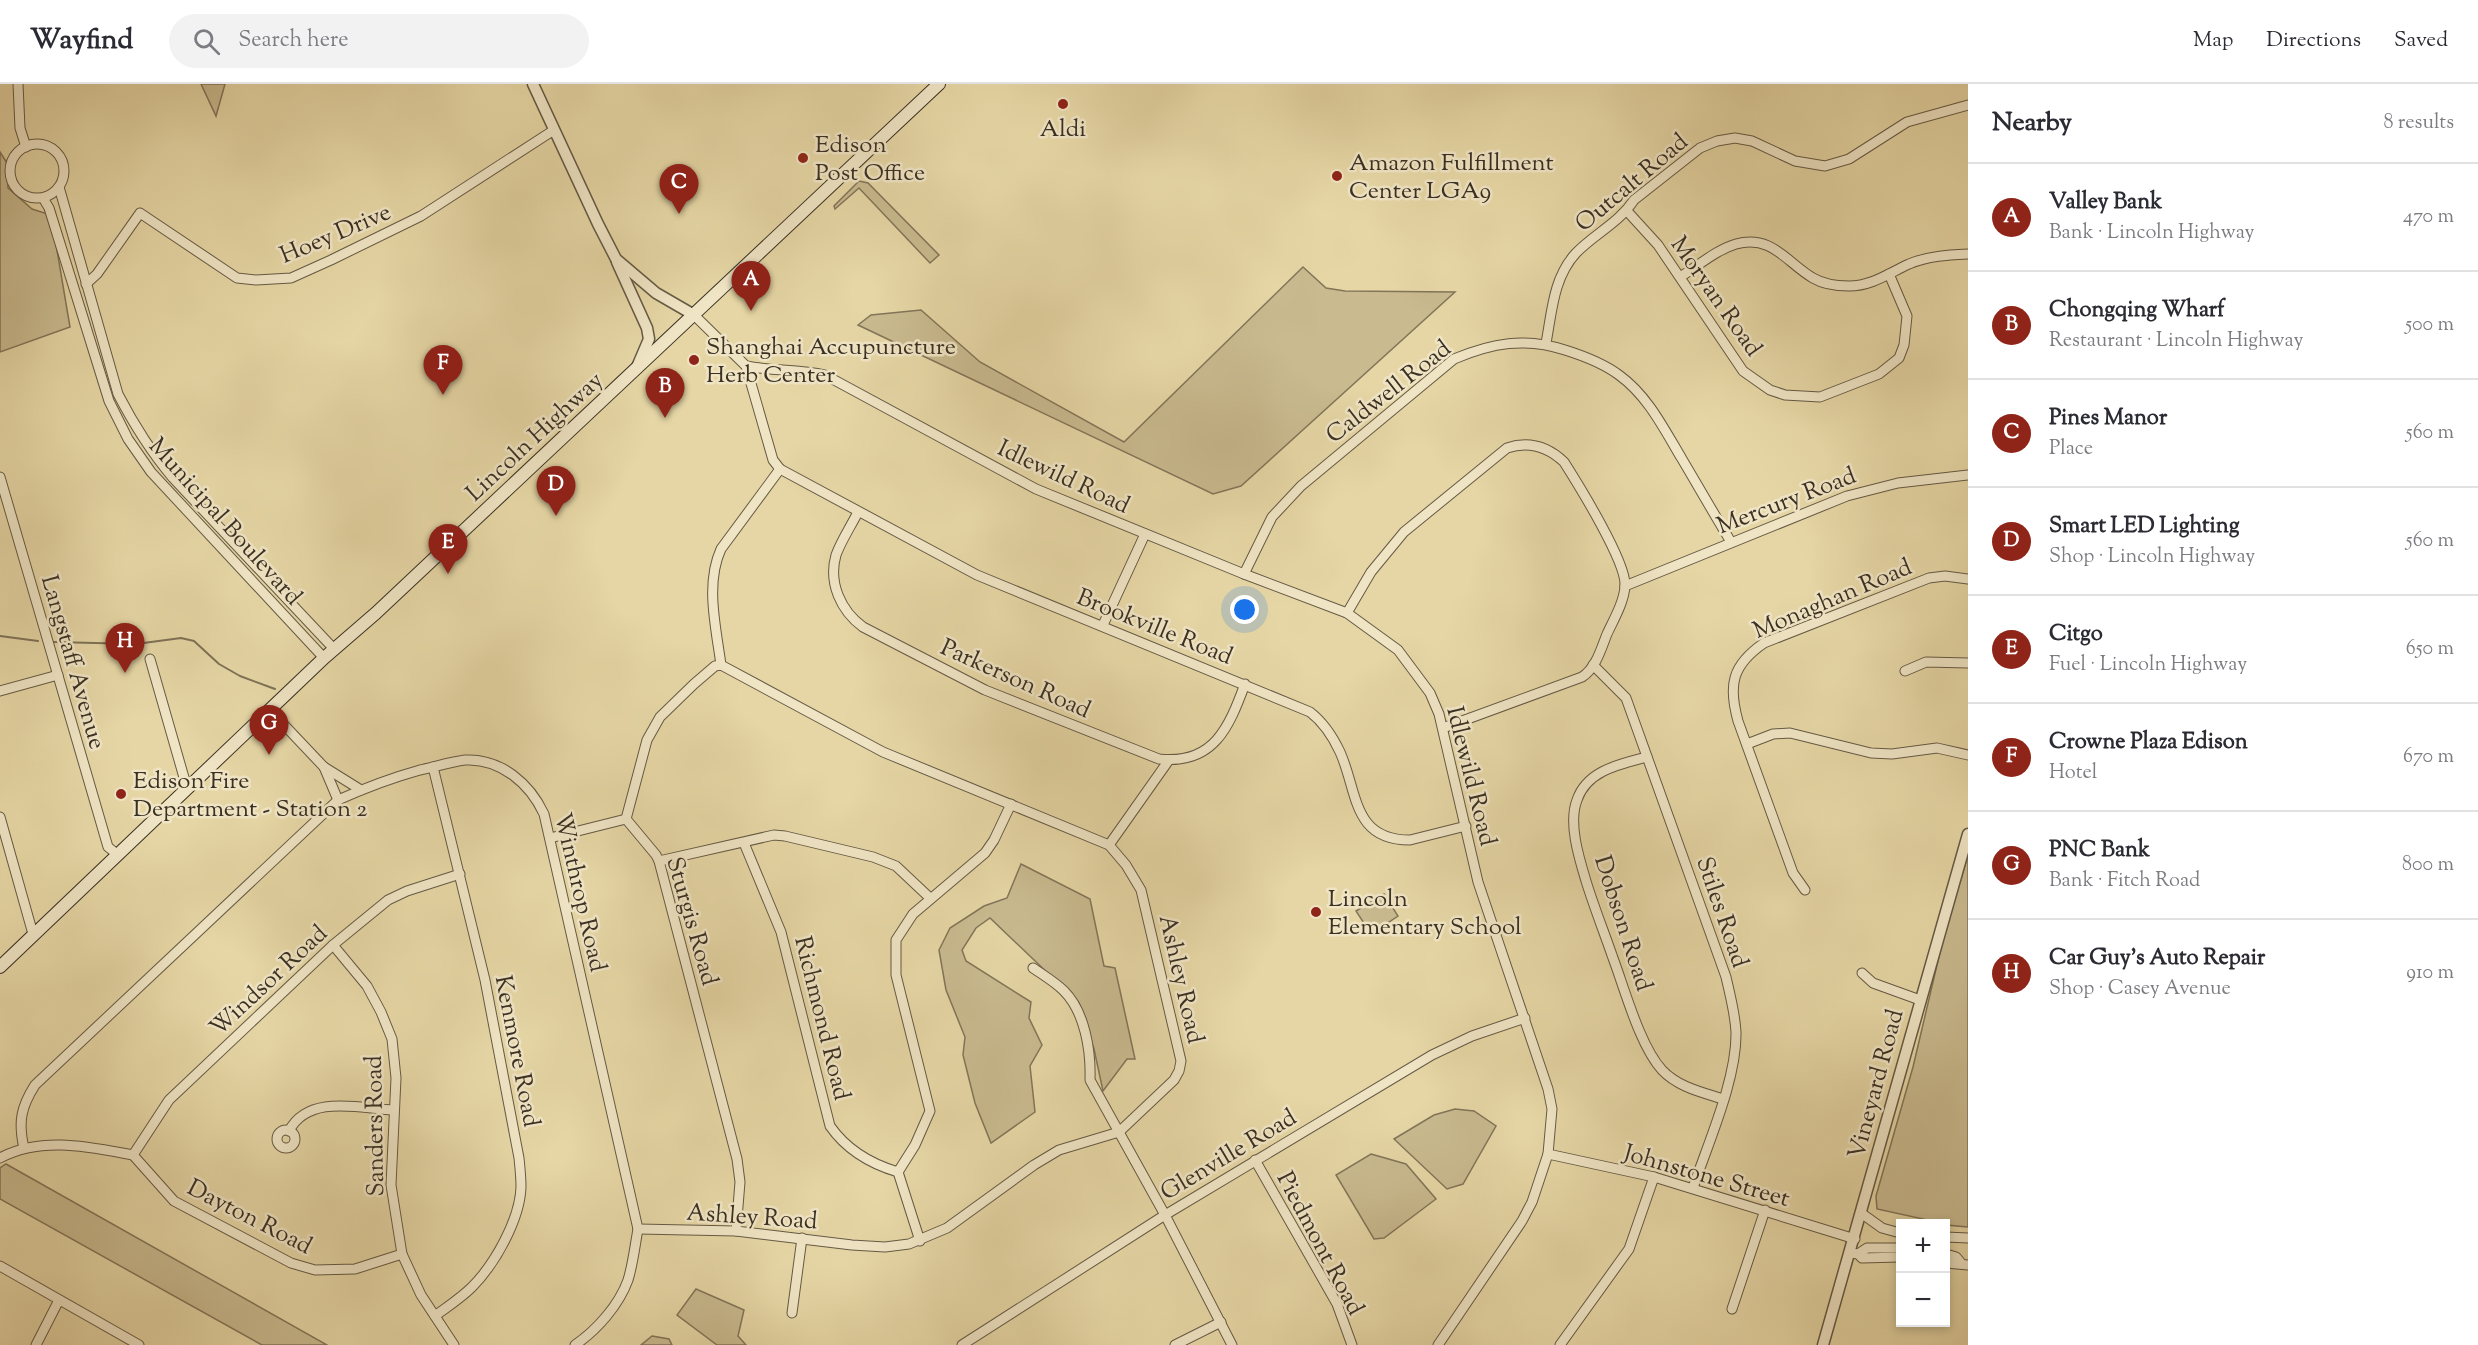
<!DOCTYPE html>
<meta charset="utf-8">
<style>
body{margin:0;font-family:"Sorts Mill Goudy",serif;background:#f2f2f3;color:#2b2b33}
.controls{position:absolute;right:18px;bottom:18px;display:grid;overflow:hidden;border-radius:0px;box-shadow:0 3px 9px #0003}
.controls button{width:54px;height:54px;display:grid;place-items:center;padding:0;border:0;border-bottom:2px solid #e1e1e2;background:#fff;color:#2b2b33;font:30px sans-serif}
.you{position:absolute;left:1245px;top:526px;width:21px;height:21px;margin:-15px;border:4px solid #fff;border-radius:50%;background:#1a73e8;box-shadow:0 0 0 9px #1a73e833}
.badge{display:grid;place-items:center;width:39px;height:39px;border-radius:50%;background:#8f2418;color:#fff;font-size:20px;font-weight:700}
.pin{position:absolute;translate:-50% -50px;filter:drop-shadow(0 2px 3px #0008)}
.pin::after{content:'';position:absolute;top:32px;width:21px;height:18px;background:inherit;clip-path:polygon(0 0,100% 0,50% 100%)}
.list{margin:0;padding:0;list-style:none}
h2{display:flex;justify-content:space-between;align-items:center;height:78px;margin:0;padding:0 24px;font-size:26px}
h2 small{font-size:20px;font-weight:400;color:#7c7c81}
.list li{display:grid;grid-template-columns:39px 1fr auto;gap:18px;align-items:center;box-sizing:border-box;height:108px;padding:0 24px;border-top:2px solid #e1e1e2}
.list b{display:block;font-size:22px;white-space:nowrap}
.list p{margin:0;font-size:20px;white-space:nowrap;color:#7c7c81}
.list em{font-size:20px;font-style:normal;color:#7c7c81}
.icon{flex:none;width:33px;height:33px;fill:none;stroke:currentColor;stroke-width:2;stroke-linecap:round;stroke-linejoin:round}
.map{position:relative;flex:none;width:1968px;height:1261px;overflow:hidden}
header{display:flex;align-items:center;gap:36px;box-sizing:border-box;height:84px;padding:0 30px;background:#fff;border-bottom:2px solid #e1e1e2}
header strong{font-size:28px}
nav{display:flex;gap:33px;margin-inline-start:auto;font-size:21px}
.search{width:420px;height:54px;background:#f2f2f3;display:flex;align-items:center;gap:15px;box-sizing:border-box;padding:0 21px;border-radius:33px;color:#7c7c81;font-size:22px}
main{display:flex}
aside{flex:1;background:#fff}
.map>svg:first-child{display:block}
.green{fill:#c9ba8f;stroke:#827559;stroke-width:1.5}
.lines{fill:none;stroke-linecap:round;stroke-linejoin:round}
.stream{stroke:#7e7257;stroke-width:2}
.minor-casing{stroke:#655a44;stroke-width:11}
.tertiary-casing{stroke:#655a44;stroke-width:13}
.secondary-casing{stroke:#3a3023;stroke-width:14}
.minor{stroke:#efe4c4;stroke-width:9}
.tertiary{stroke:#efe4c4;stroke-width:10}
.secondary{stroke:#efe4c4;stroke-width:12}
.poi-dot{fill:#8f2418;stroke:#efe4c4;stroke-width:2}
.labels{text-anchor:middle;stroke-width:5;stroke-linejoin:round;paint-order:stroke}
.poi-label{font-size:24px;fill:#3a3023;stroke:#efe4c4;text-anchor:start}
.street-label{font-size:24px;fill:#3a3023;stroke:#efe4c4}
</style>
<header>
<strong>Wayfind</strong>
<div class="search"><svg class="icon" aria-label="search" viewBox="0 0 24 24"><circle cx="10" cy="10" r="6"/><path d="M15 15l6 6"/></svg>Search here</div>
<nav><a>Map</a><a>Directions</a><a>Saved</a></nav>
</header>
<main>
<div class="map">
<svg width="1968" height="1261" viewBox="0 0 1968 1261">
<rect width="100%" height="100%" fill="#e6d6a5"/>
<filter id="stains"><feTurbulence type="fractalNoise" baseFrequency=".00333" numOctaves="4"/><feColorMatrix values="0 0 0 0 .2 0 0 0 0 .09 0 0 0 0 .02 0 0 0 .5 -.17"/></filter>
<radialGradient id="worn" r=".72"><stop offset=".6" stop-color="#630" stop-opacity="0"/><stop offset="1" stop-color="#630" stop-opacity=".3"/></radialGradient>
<g class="green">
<path d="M201,0h24l-9,32z"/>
<path d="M0,68l7,11 1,25 24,21 19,6 19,112 -70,25z"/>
<path d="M859,97l9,2 71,72 -9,8 -71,-75 -24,21 -1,-3z"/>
<path d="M1303,183l23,21 19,3 110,1 -214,194 -28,8 -355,-169 13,-10 50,-5 59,52 144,80z"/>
<path d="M1968,772v371l-22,-2v-1l-69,-15 -1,-13 37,-129 32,-136z"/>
<path d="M1021,780l69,35 14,67 11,2 20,91h-8l-24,32 -9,-42 -15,-46 -89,-85 -14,10 -14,22 4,11 65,41 -2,16 13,27 -12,21 5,46 -44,31 -16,-40 -12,-48 2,-18 -19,-47 -7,-40 11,-22 34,-22 23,-8z"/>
<path d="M1384,810l14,22 -27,18 -15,-23z"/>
<path d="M1455,1025l19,2 22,15 -33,58 -16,5 -53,-50 40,-24z"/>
<path d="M1371,1070l35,10 30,35 -52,39 -10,1 -38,-64z"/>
<path d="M6,1080l321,181h-65l-262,-146v-31z"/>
<path d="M696,1205l48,21 -6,26 8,9h-29l-40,-30z"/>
<path d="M652,1252l17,3 3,6h-31z"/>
</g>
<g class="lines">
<g class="stream">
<path d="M0,552l38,5"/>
<path d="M54,558l82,2 45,-6 13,3 25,23 21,12 35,13"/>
</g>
<g class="minor-casing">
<g id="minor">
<path d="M18,0l2,44 6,19"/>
<circle cx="37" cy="87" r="27"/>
<path d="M59,103l59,207c16,31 33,58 55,84l161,171"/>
<path d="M43,114l6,10 60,193 19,38 23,33 173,186"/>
<path d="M1627,127l31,34 85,126 27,19 15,5 35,2 59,-23 20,-16 5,-13 3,-29 -18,-42"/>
<path d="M1680,193c18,-11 36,-27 56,-33 36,-10 51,19 77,34 10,6 24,8 36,8 23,0 40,-13 60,-22 19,-8 39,-9 59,-10"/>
<path d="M86,200l11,-10 43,-61 97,65 19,2 35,-2 40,-18 90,-44 133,-86"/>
<path d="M694,231l52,51 27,94 7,9 197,106 333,137c13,10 23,25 30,40 18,40 12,88 70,88l56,-14"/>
<path d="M1546,259c6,-31 7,-65 30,-90 18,-19 43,-30 58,-53l66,-52 17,-7 18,-3 17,3 43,20 30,5 24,-7 58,-37 61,-17"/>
<path d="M746,282c26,5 53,3 79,9l211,114 208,85 103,39 51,37 32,43 9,21 39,168 70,207 4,20 -4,45 -16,48 -10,19 -84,124"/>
<path d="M0,393l108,370 9,7"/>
<path d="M858,428c-7,14 -17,29 -22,43 -8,28 5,56 27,72l122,63 174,69c55,6 70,-32 86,-75"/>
<path d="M1244,490l28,-57 29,-31 153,-127c38,-16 71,-22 111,-9 19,6 38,13 54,25 29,21 45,54 63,84 16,27 32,55 49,83"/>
<path d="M1625,502l222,-90 51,-13 70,-8"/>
<path d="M1347,529l24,-41 33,-40 103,-84c21,-7 40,-2 57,14 14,22 63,101 61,124 -1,16 -11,33 -18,48 -6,15 -11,34 -25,43l-139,51"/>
<path d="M1103,541l42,-91"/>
<path d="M150,575l37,129"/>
<path d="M721,581c-5,-38 -16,-81 0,-116l59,-80"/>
<path d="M1593,581l33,33 100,279c4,18 9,36 10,55 1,47 -28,111 -43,156"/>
<path d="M1905,587l21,-9 42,1"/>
<path d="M0,607l58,-16"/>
<path d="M270,626l54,57 37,23"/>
<path d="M1747,660l26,-10 17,-1 81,20 21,1 45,-6 31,7"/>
<path d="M1647,673c-26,7 -60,13 -70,43 -9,23 2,58 9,81 8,26 18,51 27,77 12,32 27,88 49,112 16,17 39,22 61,29"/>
<path d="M324,683l14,33"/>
<path d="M433,683l52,213 34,178c1,10 2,19 2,29 -1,32 -26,77 -49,100 -11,11 -25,20 -37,29"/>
<path d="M0,733l33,117"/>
<path d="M626,735l30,36 3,6 78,298 3,23 -4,49"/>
<path d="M626,735l21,-79 13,-23 34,-33 21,-18 6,-1"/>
<path d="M550,754l76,-19"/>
<path d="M744,759l37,89 49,194c16,23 41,38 68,46"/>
<path d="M1109,761l60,-85"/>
<path d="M659,777l115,-26 11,1 88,21 23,9 34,32"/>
<path d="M1805,806l-12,-17 -55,-152c-10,-36 -6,-56 26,-78l165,-65 16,-2 23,3"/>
<path d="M333,861l34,41 14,26 11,27 4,39 -5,107 11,69 19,41 33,50"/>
<path d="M1033,884c10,7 22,14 31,23 21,21 27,60 26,89l75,135 67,130"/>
<path d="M1862,889l11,10 47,17"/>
<circle cx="286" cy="1055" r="9"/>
<path d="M289,1047c19,-37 70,-23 104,-21"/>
<path d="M24,1064c-6,-26 -3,-41 11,-63l303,-285c27,-12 53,-22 82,-30 14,-3 30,-8 45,-10 36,-2 65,24 79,54l94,415c-3,16 -5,35 -10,51 -9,25 -31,50 -53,65"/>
<path d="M1548,1070l106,23 201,62"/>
<path d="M133,1071l36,-55 164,-155 55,-45 19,-9 53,-17"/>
<path d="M133,1071l41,46 117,62 24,7 40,-1 47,-15"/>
<path d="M0,1074c42,-22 89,-11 133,-3"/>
<path d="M1255,1076l82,144 15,41"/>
<path d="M898,1088l17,-27 15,-34 -34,-136v-35l17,-26 72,-61 9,-13 17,-36"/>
<path d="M898,1088l22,69"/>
<path d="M1861,1129l21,15 18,5"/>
<path d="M638,1145l98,2 116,14 33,2 24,-3 38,-16 87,-63 25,-15 60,-18 55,-52 5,-9 2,-10 -40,-171 -15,-25 -17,-20 -226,-93 -162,-87"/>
<path d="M1946,1153l22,1"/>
<path d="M1851,1169l7,1 4,4 38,-1"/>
<path d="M1858,1170l9,-6h33"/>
<path d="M1946,1170l10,3 5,6"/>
<path d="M1946,1179l22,2"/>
<path d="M0,1182l139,79"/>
<path d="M1732,1225l33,-99"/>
<path d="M792,1229l10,-75"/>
<path d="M36,1261l23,-45"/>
<path d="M962,1261l203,-130 267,-160 40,-19 53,-18"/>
<path d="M1175,1261l46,-23"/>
<path d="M1560,1261l69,-96 25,-72"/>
</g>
</g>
<g class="tertiary-casing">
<g id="tertiary">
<path d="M533,0l65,140 18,35 40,34 38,22"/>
<path d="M617,178l30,66 2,11 -12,28"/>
<path d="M1823,1261l145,-511"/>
</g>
</g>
<g class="secondary-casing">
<path id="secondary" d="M0,883l324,-309 52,-45 563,-529"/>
</g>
<use href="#minor" class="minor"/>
<use href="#tertiary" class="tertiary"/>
<use href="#secondary" class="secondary"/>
</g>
<g class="poi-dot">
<circle cx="1063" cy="20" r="6"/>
<circle cx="803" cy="74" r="6"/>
<circle cx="1337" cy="92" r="6"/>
<circle cx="694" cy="276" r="6"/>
<circle cx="121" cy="710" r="6"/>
<circle cx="1316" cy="828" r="6"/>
</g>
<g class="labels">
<g class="poi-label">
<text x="1063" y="52" text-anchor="middle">Aldi</text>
<text x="815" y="68">Edison<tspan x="815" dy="28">Post Office</tspan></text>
<text x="1349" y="86">Amazon Fulfillment<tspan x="1349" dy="28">Center LGA9</tspan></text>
<text x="706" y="270">Shanghai Accupuncture<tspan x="706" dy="28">Herb Center</tspan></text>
<text x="133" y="704">Edison Fire<tspan x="133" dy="28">Department - Station 2</tspan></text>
<text x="1328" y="822">Lincoln<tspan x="1328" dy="28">Elementary School</tspan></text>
</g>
<g class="street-label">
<text transform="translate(1631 98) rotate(-40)" y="8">Outcalt Road</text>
<text transform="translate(335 149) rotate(-23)" y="8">Hoey Drive</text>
<text transform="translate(1717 212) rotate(55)" y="8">Moryan Road</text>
<text transform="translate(1388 307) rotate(-38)" y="8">Caldwell Road</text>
<text transform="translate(534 352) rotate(-43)" y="8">Lincoln Highway</text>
<text transform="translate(1064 392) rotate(25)" y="8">Idlewild Road</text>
<text transform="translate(1786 416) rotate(-21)" y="8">Mercury Road</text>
<text transform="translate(226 437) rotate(48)" y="8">Municipal Boulevard</text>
<text transform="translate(1832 514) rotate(-23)" y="8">Monaghan Road</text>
<text transform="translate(1155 542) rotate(22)" y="8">Brookville Road</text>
<text transform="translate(74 578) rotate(74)" y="8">Langstaff Avenue</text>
<text transform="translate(1016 594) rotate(24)" y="8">Parkerson Road</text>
<text transform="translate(1472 692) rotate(76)" y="8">Idlewild Road</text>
<text transform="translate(581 808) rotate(77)" y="8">Winthrop Road</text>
<text transform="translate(1723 828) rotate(71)" y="8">Stiles Road</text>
<text transform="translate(693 837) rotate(74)" y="8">Sturgis Road</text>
<text transform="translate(1624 839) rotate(72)" y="8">Dobson Road</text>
<text transform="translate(1182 895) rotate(77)" y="8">Ashley Road</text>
<text transform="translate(268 896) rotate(-43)" y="8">Windsor Road</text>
<text transform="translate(823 934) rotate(76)" y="8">Richmond Road</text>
<text transform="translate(518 967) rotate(79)" y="8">Kenmore Road</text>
<text transform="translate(1875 1000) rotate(-75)" y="8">Vineyard Road</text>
<text transform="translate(374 1042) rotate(-91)" y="8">Sanders Road</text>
<text transform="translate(1228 1070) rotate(-31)" y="8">Glenville Road</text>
<text transform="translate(1707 1091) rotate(16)" y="8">Johnstone Street</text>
<text transform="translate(250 1132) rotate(27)" y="8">Dayton Road</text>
<text transform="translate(752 1132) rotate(4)" y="8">Ashley Road</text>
<text transform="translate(1321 1159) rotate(62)" y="8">Piedmont Road</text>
</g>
</g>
<rect width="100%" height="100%" filter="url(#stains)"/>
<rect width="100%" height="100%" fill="url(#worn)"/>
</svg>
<div class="controls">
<button>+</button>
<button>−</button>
</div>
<div class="you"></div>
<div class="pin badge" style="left:751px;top:227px">A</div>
<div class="pin badge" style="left:665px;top:334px">B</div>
<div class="pin badge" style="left:679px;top:130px">C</div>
<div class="pin badge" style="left:556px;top:432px">D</div>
<div class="pin badge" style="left:448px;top:490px">E</div>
<div class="pin badge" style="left:443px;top:311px">F</div>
<div class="pin badge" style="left:269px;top:671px">G</div>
<div class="pin badge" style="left:125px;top:589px">H</div>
</div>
<aside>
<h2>Nearby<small>8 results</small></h2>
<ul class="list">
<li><span class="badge">A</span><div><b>Valley Bank</b><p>Bank · Lincoln Highway</p></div><em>470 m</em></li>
<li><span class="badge">B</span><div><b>Chongqing Wharf</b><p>Restaurant · Lincoln Highway</p></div><em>500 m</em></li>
<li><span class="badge">C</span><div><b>Pines Manor</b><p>Place</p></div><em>560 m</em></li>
<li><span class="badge">D</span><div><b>Smart LED Lighting</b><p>Shop · Lincoln Highway</p></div><em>560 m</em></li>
<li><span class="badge">E</span><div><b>Citgo</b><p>Fuel · Lincoln Highway</p></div><em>650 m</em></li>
<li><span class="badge">F</span><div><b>Crowne Plaza Edison</b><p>Hotel</p></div><em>670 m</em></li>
<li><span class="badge">G</span><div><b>PNC Bank</b><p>Bank · Fitch Road</p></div><em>800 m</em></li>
<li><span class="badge">H</span><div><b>Car Guy's Auto Repair</b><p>Shop · Casey Avenue</p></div><em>910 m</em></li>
</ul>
</aside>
</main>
